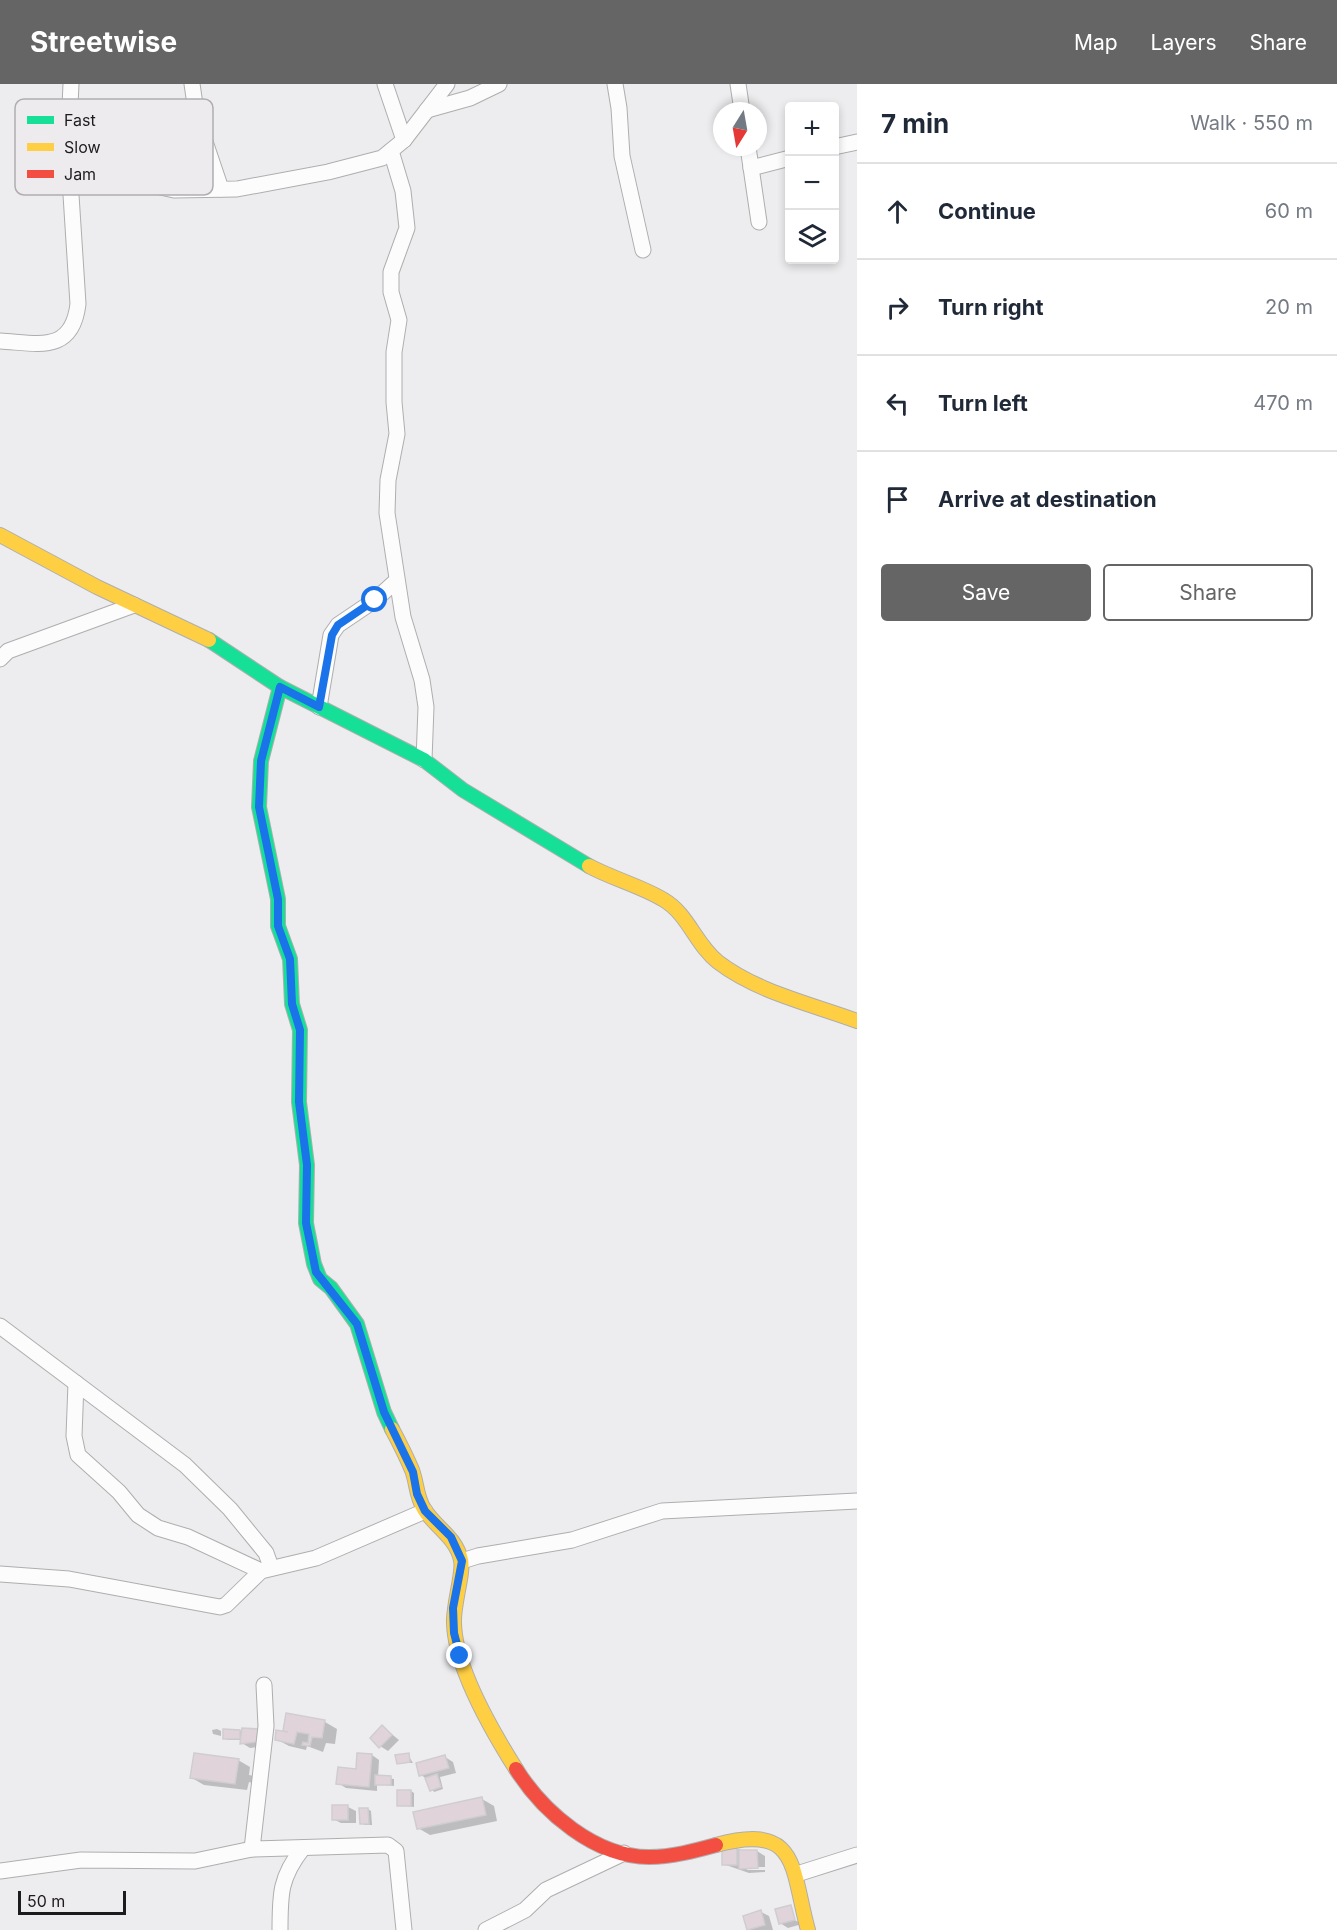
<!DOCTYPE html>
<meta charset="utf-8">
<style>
body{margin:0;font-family:Inter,sans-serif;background:#f6f6f7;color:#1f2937}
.controls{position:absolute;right:18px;top:18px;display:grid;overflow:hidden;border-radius:6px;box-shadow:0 3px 9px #0003}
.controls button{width:54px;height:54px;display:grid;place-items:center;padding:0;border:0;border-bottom:2px solid #e0e1e3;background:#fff;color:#1f2937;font:30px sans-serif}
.compass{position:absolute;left:713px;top:18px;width:54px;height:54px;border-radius:50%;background:#fff;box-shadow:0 3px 9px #0003;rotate:191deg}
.scale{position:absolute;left:18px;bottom:15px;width:108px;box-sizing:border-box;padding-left:6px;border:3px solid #1d1c1d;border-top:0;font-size:16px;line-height:21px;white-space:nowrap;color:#1d1c1d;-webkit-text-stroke:4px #eeebef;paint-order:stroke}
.stop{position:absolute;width:18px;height:18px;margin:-14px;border:4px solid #1a73e8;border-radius:50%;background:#fff}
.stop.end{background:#1a73e8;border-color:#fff;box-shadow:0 2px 6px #0008}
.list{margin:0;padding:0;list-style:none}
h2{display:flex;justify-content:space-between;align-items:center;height:78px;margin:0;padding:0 24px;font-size:26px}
h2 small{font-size:20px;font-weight:400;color:#747a83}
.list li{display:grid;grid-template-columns:39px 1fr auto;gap:18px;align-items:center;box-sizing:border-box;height:96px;padding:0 24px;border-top:2px solid #e0e1e3}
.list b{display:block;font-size:22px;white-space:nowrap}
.list em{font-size:20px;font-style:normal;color:#747a83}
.actions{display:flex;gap:12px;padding:18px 24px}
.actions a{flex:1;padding:14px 0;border:2px solid #666566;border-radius:6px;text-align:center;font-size:21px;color:#666566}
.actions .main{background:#666566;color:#fff}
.icon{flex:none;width:33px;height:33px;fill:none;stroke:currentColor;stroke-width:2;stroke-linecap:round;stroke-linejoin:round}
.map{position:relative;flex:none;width:857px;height:1846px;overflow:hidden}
header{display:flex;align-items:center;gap:36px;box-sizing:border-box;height:84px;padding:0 30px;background:#666566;color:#fff}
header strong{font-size:28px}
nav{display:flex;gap:33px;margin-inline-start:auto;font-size:21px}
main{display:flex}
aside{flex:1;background:#fff}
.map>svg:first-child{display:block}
.shadow{fill:#0003}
.building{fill:#e0d4da;stroke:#cfcdcf;stroke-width:1.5}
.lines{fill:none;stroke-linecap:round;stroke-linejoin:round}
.street-casing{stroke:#afaeaf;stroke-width:17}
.fast-casing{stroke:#afaeaf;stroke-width:16}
.slow-casing{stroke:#afaeaf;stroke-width:16}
.jam-casing{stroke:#afaeaf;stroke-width:16}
.street{stroke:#fcfcfc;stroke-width:15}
.fast{stroke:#16e098;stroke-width:14}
.slow{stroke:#ffcf43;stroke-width:14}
.jam{stroke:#f24e42;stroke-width:14}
.route{stroke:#1a73e8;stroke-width:8}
.key{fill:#eeebef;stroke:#afadb0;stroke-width:1.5}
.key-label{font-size:16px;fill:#1d1c1d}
</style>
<header>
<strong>Streetwise</strong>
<nav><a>Map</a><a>Layers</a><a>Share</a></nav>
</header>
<main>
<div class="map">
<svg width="857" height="1846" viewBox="0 0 857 1846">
<rect width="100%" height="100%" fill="#edecee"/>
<g class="shadow">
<path d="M287,1631l38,7 12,7 -2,15 -9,-1 -3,9 -16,-6 -1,4 -17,-4 -13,-7 8,-6z"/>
<path d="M383,1643l16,13 -11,11 -8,-5z"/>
<path d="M217,1645l4,2v5l-8,-2 -1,-4z"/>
<path d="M224,1647h34l7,4v11l-15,2 -8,-5v-3h-14l-4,-2z"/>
<path d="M372,1671l7,5 -1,17 16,2v7l-17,-2v7l-31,-3 -8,-5 19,-12z"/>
<path d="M408,1671l5,8h-15z"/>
<path d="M445,1673l8,5 3,11 -16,4 3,12 -9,3 -7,-13 -6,-4z"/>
<path d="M238,1676l12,7 -1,8 5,1 2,8 -7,-2 -2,8 -43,-5 -12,-7z"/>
<path d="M411,1707l3,2v14l-15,-2z"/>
<path d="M482,1715l12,7 3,15 -67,14 -12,-7z"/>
<path d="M348,1723l8,4v12h-15l-8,-4z"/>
<path d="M368,1725l3,2 1,14h-7l-4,-2z"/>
<path d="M736,1764l7,3h14l8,5v11h-18v3h18v2l-16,1 -26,-9z"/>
<path d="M777,1826l25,14 -14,4 -8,-5z"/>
<path d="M761,1828l8,4 4,14h-24l-4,-13z"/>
</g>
<g class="building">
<path d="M286,1629l39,7 -3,18 -10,-1 -2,9 -8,-1 1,-3 5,1 1,-9 -12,-2 -3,12 -19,-4 1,-10 12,2 -5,-1z"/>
<path d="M382,1641l10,10 -13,13 -9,-10z"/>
<path d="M242,1644l16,1 -1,13 -17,2z"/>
<path d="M223,1645l17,1v9h-17z"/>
<path d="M194,1669l45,6 -4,25 -45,-6z"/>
<path d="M357,1669l15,1 -3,33 -33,-3 2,-17 18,2z"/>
<path d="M409,1669l1,9 -13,2 -2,-9z"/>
<path d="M445,1671l4,13 -30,8 -3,-13z"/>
<path d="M437,1690l4,13 -11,4 -5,-13z"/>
<path d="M375,1691l16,1v9h-16z"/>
<rect x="397" y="1706" width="14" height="16"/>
<path d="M482,1713l4,18 -69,14 -4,-17z"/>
<rect x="332" y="1721" width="16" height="15"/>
<path d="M359,1724h9l1,16h-9z"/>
<rect x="722" y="1762" width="15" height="19"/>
<path d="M739,1766h18l1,18 -19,1z"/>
<path d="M791,1821l4,15 -16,4 -4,-15z"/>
<path d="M761,1826l4,15 -18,5 -4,-14z"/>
</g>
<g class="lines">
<g class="street-casing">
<g id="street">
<path d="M192,0l5,34 24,71"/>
<path d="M385,0l19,56"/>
<path d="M615,0l4,24 3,48 21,94"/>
<path d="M738,0l4,27"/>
<path d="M427,26l43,-12 29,-14"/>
<path d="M748,63l11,75"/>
<path d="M834,63l23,-5"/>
<path d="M68,64l66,33 40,9 63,-1 91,-17 54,-14 22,-18 43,-56"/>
<path d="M391,67l12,40 4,37 -16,44v20l8,28 -5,32v50l3,32 -9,46 -1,33 16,104 19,63 4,27 -2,53"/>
<path d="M751,84l39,-10"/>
<path d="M0,257c38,2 72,13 78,-37l-10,-156 3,-64"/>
<path d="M0,575l8,-8 126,-46"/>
<path d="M319,623l12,-72 7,-10 37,-25 21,-19"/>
<path d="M0,1242l185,139 45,44 36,44 5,14"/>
<path d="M76,1299l-2,53 4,19 41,37 19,23 20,13 30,9 73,34"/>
<path d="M462,1477l16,-5 94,-16 90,-29 195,-10"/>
<path d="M0,1490l69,5 151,28 6,-2 35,-34 55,-13 109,-47"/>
<path d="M264,1601l2,41 -14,123 136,-4 8,6 8,79"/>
<path d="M0,1787l81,-11 114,1 57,-12"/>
<path d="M797,1790l60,-19"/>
<path d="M280,1846c0,-36 0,-53 23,-82"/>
<path d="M486,1846l39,-20 21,-20 78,-37"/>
</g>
</g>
<g class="fast-casing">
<g id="fast">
<path d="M209,556l71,47 144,73 39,30 126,76"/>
<path d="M280,603l-19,74 -2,46 19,92v27l12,33 2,45 8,26 -1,72 8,63 -1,58 8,41 6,15 11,9 26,36 27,88 8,17"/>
</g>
</g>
<g class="slow-casing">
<g id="slow">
<path d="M0,451l97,52 112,53"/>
<path d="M589,782c24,13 52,20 75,34 24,14 32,45 54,62 39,30 93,42 139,59"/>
<path d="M392,1345c7,13 14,27 20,41 5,13 4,26 12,39 11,18 32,28 37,51 3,12 -8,45 -7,63 1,45 38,108 62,146"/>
<path d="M716,1761c84,-23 75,24 92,85"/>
</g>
</g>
<g class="jam-casing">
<path id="jam" d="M516,1685c27,43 79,88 133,88 23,0 45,-6 67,-12"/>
</g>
<use href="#street" class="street"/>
<use href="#fast" class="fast"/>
<use href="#slow" class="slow"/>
<use href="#jam" class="jam"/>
</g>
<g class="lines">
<path class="route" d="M375,516l-37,25 -6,10 -13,72 -39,-20 -19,74 -2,46 19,92v27l12,33 2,45 8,26 -1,72 8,63 -1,58 10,49 41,52 27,88 29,60 4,22 8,17 26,26 11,24 -9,47 1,25 6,23"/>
</g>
<rect x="15" y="15" width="198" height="96" rx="9" class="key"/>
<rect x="27" y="32" width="27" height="8" fill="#16e098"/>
<rect x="27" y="59" width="27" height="8" fill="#ffcf43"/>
<rect x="27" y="86" width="27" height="8" fill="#f24e42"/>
<g class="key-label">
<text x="64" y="42">Fast</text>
<text x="64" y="69">Slow</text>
<text x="64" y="96">Jam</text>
</g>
</svg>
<div class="controls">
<button>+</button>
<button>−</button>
<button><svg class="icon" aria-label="layers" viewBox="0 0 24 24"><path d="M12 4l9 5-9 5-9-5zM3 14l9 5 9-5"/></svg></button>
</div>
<svg class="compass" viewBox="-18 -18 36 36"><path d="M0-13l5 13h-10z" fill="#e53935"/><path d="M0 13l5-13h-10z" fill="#747a83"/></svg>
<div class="scale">50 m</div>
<div class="stop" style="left:375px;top:516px"></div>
<div class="stop end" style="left:460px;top:1572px"></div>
</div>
<aside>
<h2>7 min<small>Walk · 550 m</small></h2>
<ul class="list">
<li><svg class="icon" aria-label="ahead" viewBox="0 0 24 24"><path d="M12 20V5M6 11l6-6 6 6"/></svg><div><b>Continue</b></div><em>60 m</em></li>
<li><svg class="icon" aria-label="right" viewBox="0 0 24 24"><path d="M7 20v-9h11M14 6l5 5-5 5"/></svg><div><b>Turn right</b></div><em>20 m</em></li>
<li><svg class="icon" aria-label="left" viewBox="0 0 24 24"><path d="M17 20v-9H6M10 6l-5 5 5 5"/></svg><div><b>Turn left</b></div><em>470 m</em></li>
<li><svg class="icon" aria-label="arrive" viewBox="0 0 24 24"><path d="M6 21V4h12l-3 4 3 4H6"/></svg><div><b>Arrive at destination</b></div></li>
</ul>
<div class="actions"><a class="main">Save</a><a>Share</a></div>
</aside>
</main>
